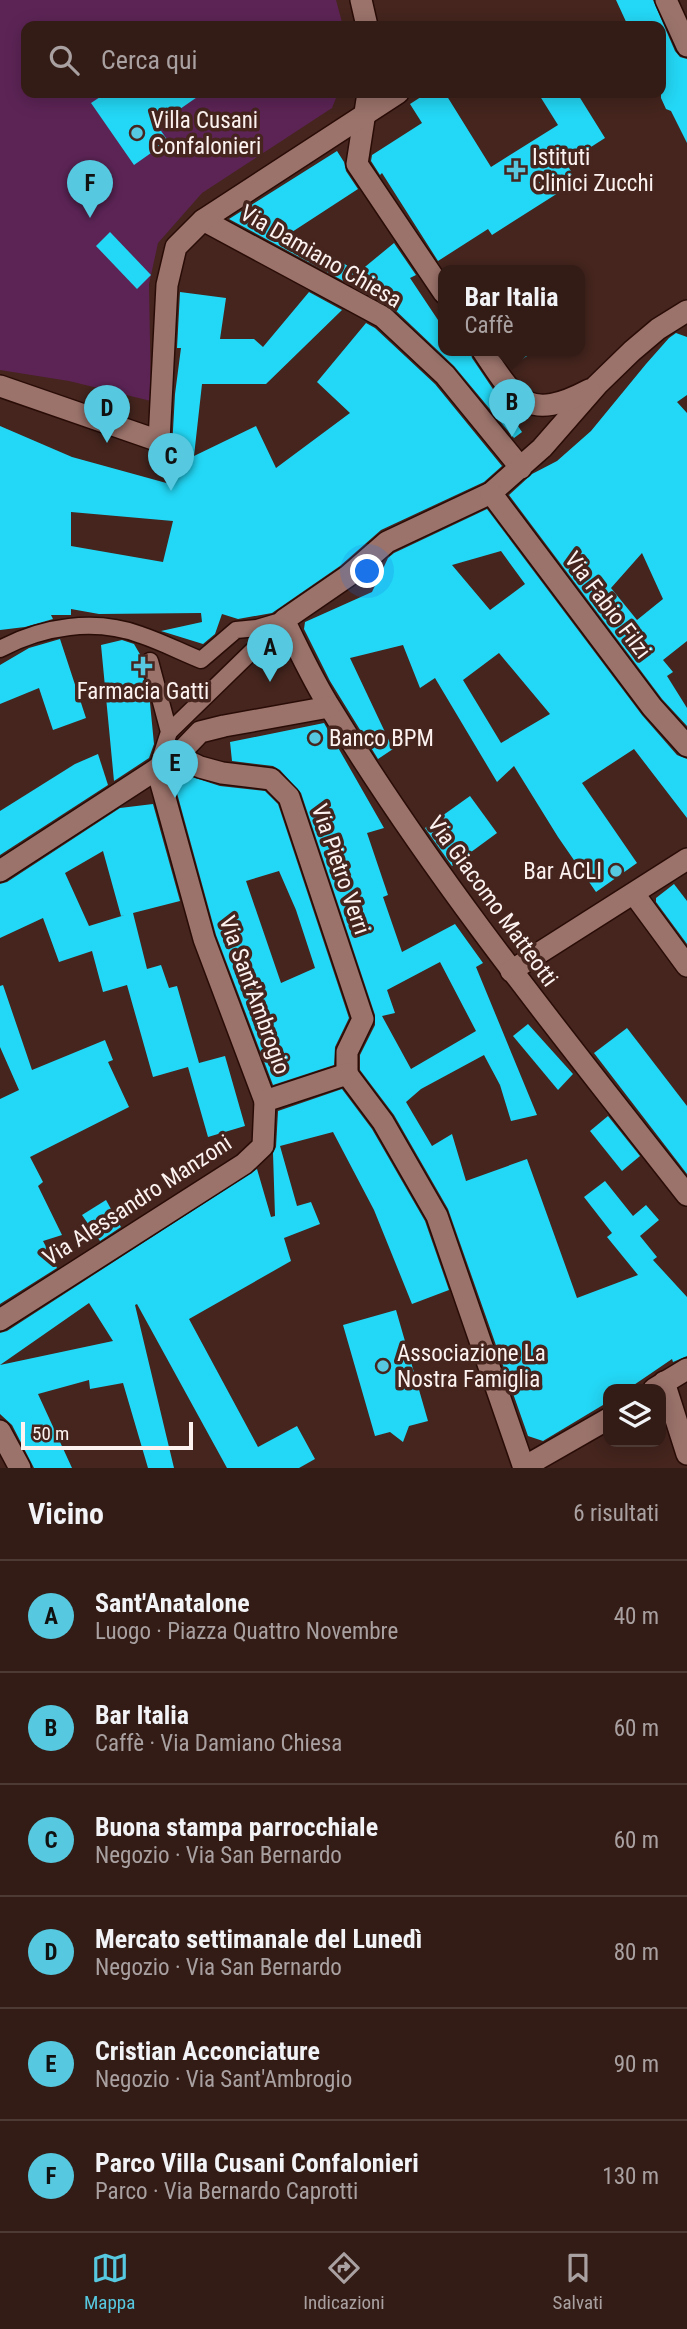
<!DOCTYPE html>
<html lang="it">
<meta charset="utf-8">
<style>
body{margin:0;font-family:"Roboto Condensed",sans-serif;background:#3c251f;color:#f1f3f6}
.controls{position:absolute;right:21px;bottom:21px;display:grid;overflow:hidden;border-radius:14px;box-shadow:0 4px 18px #0003}
.controls button{width:63px;height:63px;display:grid;place-items:center;padding:0;border:0;border-bottom:2px solid #4e3a35;background:#341c16;color:#f1f3f6;font:35px sans-serif}
.scale{position:absolute;left:21px;bottom:18px;width:172px;box-sizing:border-box;padding-left:7px;border:4px solid #fcf2f0;border-top:0;font-size:19px;line-height:24px;white-space:nowrap;color:#fcf2f0;-webkit-text-stroke:5px #45251e;paint-order:stroke}
.you{position:absolute;left:368px;top:572px;width:24px;height:24px;margin:-18px;border:5px solid #fff;border-radius:50%;background:#1a73e8;box-shadow:0 0 0 10px #1a73e833}
.badge{display:grid;place-items:center;width:46px;height:46px;border-radius:50%;background:#56c9e0;color:#111;font-size:23px;font-weight:700}
.pin{position:absolute;translate:-50% -58px;filter:drop-shadow(0 2px 4px #0008)}
.pin::after{content:'';position:absolute;top:37px;width:24px;height:21px;background:inherit;clip-path:polygon(0 0,100% 0,50% 100%)}
.popup{position:absolute;left:438px;top:265px;width:147px;height:91px;box-sizing:border-box;display:grid;place-content:center;border-radius:14px;background:#341c16;filter:drop-shadow(0 2px 5px #0005);font-size:23px;white-space:nowrap;color:#a9a1a1}
.popup b{font-size:26px;color:#f1f3f6}
.popup::after{content:'';position:absolute;left:50%;top:100%;margin-left:-14px;border:14px solid transparent;border-top-color:#341c16}
.list{margin:0;padding:0;list-style:none}
h2{display:flex;justify-content:space-between;align-items:center;height:91px;margin:0;padding:0 28px;font-size:30px}
h2 small{font-size:23px;font-weight:400;color:#a9a1a1}
.list li{display:grid;grid-template-columns:46px 1fr auto;gap:21px;align-items:center;box-sizing:border-box;height:112px;padding:0 28px;border-top:2px solid #4e3a35}
.list b{display:block;font-size:26px;white-space:nowrap}
.list p{margin:0;font-size:23px;white-space:nowrap;color:#a9a1a1}
.list em{font-size:23px;font-style:normal;color:#a9a1a1}
.icon{flex:none;width:38px;height:38px;fill:none;stroke:currentColor;stroke-width:2;stroke-linecap:round;stroke-linejoin:round}
.map{position:relative;flex:none;width:687px;height:1468px;overflow:hidden}
.search{position:absolute;background:#341c16;box-shadow:0 4px 18px #0003;left:21px;right:21px;top:21px;height:77px;display:flex;align-items:center;gap:18px;box-sizing:border-box;padding:0 24px;border-radius:14px;color:#a9a1a1;font-size:26px}
.sheet{height:763px;background:#341c16}
nav{display:flex;justify-content:space-around;align-items:center;box-sizing:border-box;height:98px;border-top:2px solid #4e3a35;background:#341c16;font-size:19px;color:#a9a1a1}
nav a{display:grid;justify-items:center;gap:4px}
nav .on{color:#56c9e0}
.map>svg:first-child{display:block}
.green{fill:#5c2455}
.building{fill:#23d8f6;fill-rule:evenodd}
.lines{fill:none;stroke-linecap:round;stroke-linejoin:round}
.pedestrian-casing{stroke:#2a0c07;stroke-width:19}
.minor-casing{stroke:#2a0c07;stroke-width:24}
.pedestrian{stroke:#9b736b;stroke-width:16}
.minor{stroke:#9b736b;stroke-width:21}
.poi-dot{fill:#56c9e0;stroke:#45251e;stroke-width:2.5}
.labels{text-anchor:middle;stroke-width:7;stroke-linejoin:round;paint-order:stroke}
.poi-label{font-size:23px;fill:#fcf2f0;stroke:#45251e;text-anchor:start}
.street-label{font-size:23px;fill:#fcf2f0;stroke:#45251e}
</style>
<div class="map">
<svg width="687" height="1468" viewBox="0 0 687 1468">
<rect width="100%" height="100%" fill="#45251e"/>
<path class="green" d="M0,0h336l7,26h-317v67h312l-6,15 -130,85 -44,50 -9,41 2,117 -82,-20 -69,-11z"/>
<g class="building">
<path d="M616,0h37l22,51 5,6 7,2v84l-16,-32 -5,-2 -5,-11v-72h-33z"/>
<path d="M106,93h97l-46,32 11,16 -34,24 -43,-62z"/>
<path d="M427,93h18l46,74 67,-42 -20,-32h39l28,45 -39,25 11,18 -85,54 -4,-6 -50,32 -56,-88 -2,2 -9,-14 1,-6 50,-32 -12,-19z"/>
<path d="M337,151l7,11 2,9 12,18 -66,43 74,45 -6,-6 34,-28 22,32 -6,3 34,51v22h26l2,7 50,74 -8,6 -60,-72 -62,-59 -9,-5 5,-5 -16,-15 -10,9 -133,-72z"/>
<path d="M110,232l41,43 -14,14 -41,-43z"/>
<path d="M180,292l46,6 -6,41h34l9,8 46,-55 33,18 -76,74h-64l-8,72 62,-30 20,42 74,-55 -33,-31 49,-59 9,5 60,56 67,82 -18,16 -103,48 -41,36 -68,47 -34,6 -16,-5 -7,20 -12,10 -42,-13 41,-9 -1,-9 -102,1 -28,-5v6h-20l2,4 -28,8 -25,3v-204l72,31 98,27 5,-90 6,-46h-4zM71,512l102,9 -10,41 -92,-16z"/>
<path d="M676,333l11,4v58l-10,7 10,11v228l-24,19 10,12 -6,4 20,32v18l-25,-27 -153,-204 23,-21 25,-13 34,-30 55,-67 23,-26zM642,553l21,46 -26,21 -26,-32z"/>
<path d="M499,351h36l-25,16z"/>
<path d="M487,509l155,206 35,40 10,4v59l-53,-69 -52,34 55,80 -41,29 -38,-55 -44,-71 -17,16 -62,-104 -15,10 -17,-43 -53,13 43,91 -15,10 -48,-78 -26,-52 1,-7 67,-30 16,-34 6,-5zM501,551l24,33 -35,26 -38,-45zM499,653l51,61 -49,29 -38,-63z"/>
<path d="M60,639l26,79 -33,12 -14,-42 -39,16v-39l29,-17z"/>
<path d="M122,640l12,4 7,12 -1,8 10,39 4,41 -5,14 -35,23 -13,-136z"/>
<path d="M324,723l60,105 -17,5 21,62 -5,2 19,55 53,-28 28,39 -7,4 61,148 -26,6 -11,-36 -16,-30 -63,34 -15,13 26,44 20,-12 14,47 61,-22 50,139 61,-23 -31,-38 5,-4 -28,-36 21,-16 28,35 13,-11 13,15 -19,16 17,21 -4,3 34,37v59l-14,6 -1,-3 -44,30h-20v13l-65,39 -15,-5 -80,-227 -54,-94 -34,-45v-15l15,-30v-10l-74,-222 -21,-23 -7,-4 -41,-5 -2,-19zM440,962l36,69 -65,38 -29,-53 13,-3 -8,-23z"/>
<path d="M98,754l10,31 -108,70v-44l75,-47z"/>
<path d="M172,775l17,1 31,10 45,5 13,13 71,214 -14,29 -1,18 -61,20 -57,-150zM279,871l17,39 19,58 -34,15 -35,-102z"/>
<path d="M470,796l27,37 -45,33 -27,-38z"/>
<path d="M153,804l27,97 -47,12 14,56 14,-4 8,23 8,-2 22,77 26,-7 20,70 -37,11 -20,-70 -35,10 -26,-92 -24,7 -11,-41 -33,11 -16,-44 -43,20v-54l7,-2 113,-74zM103,851l18,65 4,-1 -36,11 -24,-53z"/>
<path d="M674,884l13,17v43l-31,-42v-4z"/>
<path d="M3,985l29,85 73,-30 8,20 -5,2 21,45 -99,50 13,25 -5,4 24,49 -19,6 14,27 -57,36v-205l19,-9 -19,-43v-61z"/>
<path d="M528,1024l45,50 -15,16 -45,-54z"/>
<path d="M627,1028l60,78v68l-93,-121z"/>
<path d="M342,1089l30,40 53,92 24,69 -37,14 -38,-94 -41,-78 -53,14 17,60 14,-4 9,22 -36,14 7,23 -102,58 69,128 39,-21 18,33 -16,9h-72l-90,-164 -2,1 39,163h-26l-25,-85 -33,6 -1,-9 -51,14 34,74h-38l-22,-43 -12,-11v-49l113,-24 -24,-38 -89,62v-32l7,-2 250,-162 14,48 4,-1 -2,-63 3,-6 2,-36z"/>
<path d="M608,1116l32,40 -18,15 -32,-40z"/>
<path d="M106,1200l15,27 -21,14 -18,-26z"/>
<path d="M396,1310l32,111 -19,5 -6,16 -13,-10 -15,4 -32,-111z"/>
</g>
<g class="lines">
<g class="pedestrian-casing">
<g id="pedestrian">
<path d="M0,649c43,-23 95,-31 141,-14 21,7 40,17 60,25l35,-30 21,-2 27,-8"/>
<path d="M150,661l19,71 -12,37"/>
<path d="M169,732l113,-110"/>
</g>
</g>
<g class="minor-casing">
<g id="minor">
<path d="M361,0l6,26"/>
<path d="M666,0l21,46"/>
<path d="M368,93l-11,71 87,129"/>
<path d="M203,220l180,97 62,58 76,93"/>
<path d="M687,311l-29,18 -26,22 -35,34 -55,63 -51,45 -104,49 -39,34 -64,44c15,30 29,61 47,89 105,172 232,328 356,486"/>
<path d="M483,351c33,50 45,71 106,39"/>
<path d="M0,386l159,55 8,-156 9,-38 27,-27 195,-127"/>
<path d="M491,493l161,214 35,39"/>
<path d="M177,756l23,11 22,6 49,6 18,18 74,222 -16,33v22"/>
<path d="M157,769l47,170 61,162 82,-27 36,48 54,94 87,252"/>
<path d="M0,871l177,-115 23,-24 24,-6 105,-19"/>
<path d="M634,894l53,72"/>
<path d="M511,971l176,-112"/>
<path d="M0,1320l244,-156 19,-18 2,-45"/>
<path d="M664,1382l23,72"/>
<path d="M654,1389l33,-20"/>
<path d="M0,1431l20,37"/>
<path d="M524,1467l84,-48"/>
</g>
</g>
<use href="#pedestrian" class="pedestrian"/>
<use href="#minor" class="minor"/>
</g>
<g class="poi-dot">
<circle cx="137" cy="133" r="7"/>
<path d="M512.5 159.5h7v7h7v7h-7v7h-7v-7h-7v-7h7z"/>
<path d="M139.5 655.5h7v7h7v7h-7v7h-7v-7h-7v-7h7z"/>
<circle cx="315" cy="738" r="7"/>
<circle cx="616" cy="871" r="7"/>
<circle cx="383" cy="1366" r="7"/>
</g>
<g class="labels">
<g class="poi-label">
<text x="151" y="128">Villa Cusani<tspan x="151" dy="26">Confalonieri</tspan></text>
<text x="532" y="165">Istituti<tspan x="532" dy="26">Clinici Zucchi</tspan></text>
<text x="143" y="699" text-anchor="middle">Farmacia Gatti</text>
<text x="329" y="746">Banco BPM</text>
<text x="602" y="879" text-anchor="end">Bar ACLI</text>
<text x="397" y="1361">Associazione La<tspan x="397" dy="26">Nostra Famiglia</tspan></text>
</g>
<g class="street-label">
<text transform="translate(321 256) rotate(30)" y="8">Via Damiano Chiesa</text>
<text transform="translate(608 605) rotate(53)" y="8">Via Fabio Filzi</text>
<text transform="translate(341 869) rotate(71)" y="8">Via Pietro Verri</text>
<text transform="translate(493 901) rotate(54)" y="8">Via Giacomo Matteotti</text>
<text transform="translate(255 995) rotate(70)" y="8">Via Sant'Ambrogio</text>
<text transform="translate(137 1200) rotate(-33)" y="8">Via Alessandro Manzoni</text>
</g>
</g>
</svg>
<div class="controls">
<button><svg class="icon" aria-label="layers" viewBox="0 0 24 24"><path d="M12 4l9 5-9 5-9-5zM3 14l9 5 9-5"/></svg></button>
</div>
<div class="scale">50 m</div>
<div class="you"></div>
<div class="pin badge" style="left:270px;top:682px">A</div>
<div class="pin badge" style="left:512px;top:437px">B</div>
<div class="popup"><b>Bar Italia</b>Caffè</div>
<div class="pin badge" style="left:171px;top:491px">C</div>
<div class="pin badge" style="left:107px;top:443px">D</div>
<div class="pin badge" style="left:175px;top:798px">E</div>
<div class="pin badge" style="left:90px;top:218px">F</div>
<div class="search"><svg class="icon" aria-label="search" viewBox="0 0 24 24"><circle cx="10" cy="10" r="6"/><path d="M15 15l6 6"/></svg>Cerca qui</div>
</div>
<section class="sheet">
<h2>Vicino<small>6 risultati</small></h2>
<ul class="list">
<li><span class="badge">A</span><div><b>Sant'Anatalone</b><p>Luogo · Piazza Quattro Novembre</p></div><em>40 m</em></li>
<li><span class="badge">B</span><div><b>Bar Italia</b><p>Caffè · Via Damiano Chiesa</p></div><em>60 m</em></li>
<li><span class="badge">C</span><div><b>Buona stampa parrocchiale</b><p>Negozio · Via San Bernardo</p></div><em>60 m</em></li>
<li><span class="badge">D</span><div><b>Mercato settimanale del Lunedì</b><p>Negozio · Via San Bernardo</p></div><em>80 m</em></li>
<li><span class="badge">E</span><div><b>Cristian Acconciature</b><p>Negozio · Via Sant'Ambrogio</p></div><em>90 m</em></li>
<li><span class="badge">F</span><div><b>Parco Villa Cusani Confalonieri</b><p>Parco · Via Bernardo Caprotti</p></div><em>130 m</em></li>
</ul>
</section>
<nav>
<a class="on"><svg class="icon" aria-label="map" viewBox="0 0 24 24"><path d="M3 6l6-2 6 2 6-2v14l-6 2-6-2-6 2zM9 4v14M15 6v14"/></svg>Mappa</a>
<a><svg class="icon" aria-label="directions" viewBox="0 0 24 24"><path d="M12 3l9 9-9 9-9-9zM9 14v-3h6M13 9l2 2-2 2"/></svg>Indicazioni</a>
<a><svg class="icon" aria-label="saved" viewBox="0 0 24 24"><path d="M7 4h10v16l-5-4-5 4z"/></svg>Salvati</a>
</nav>
